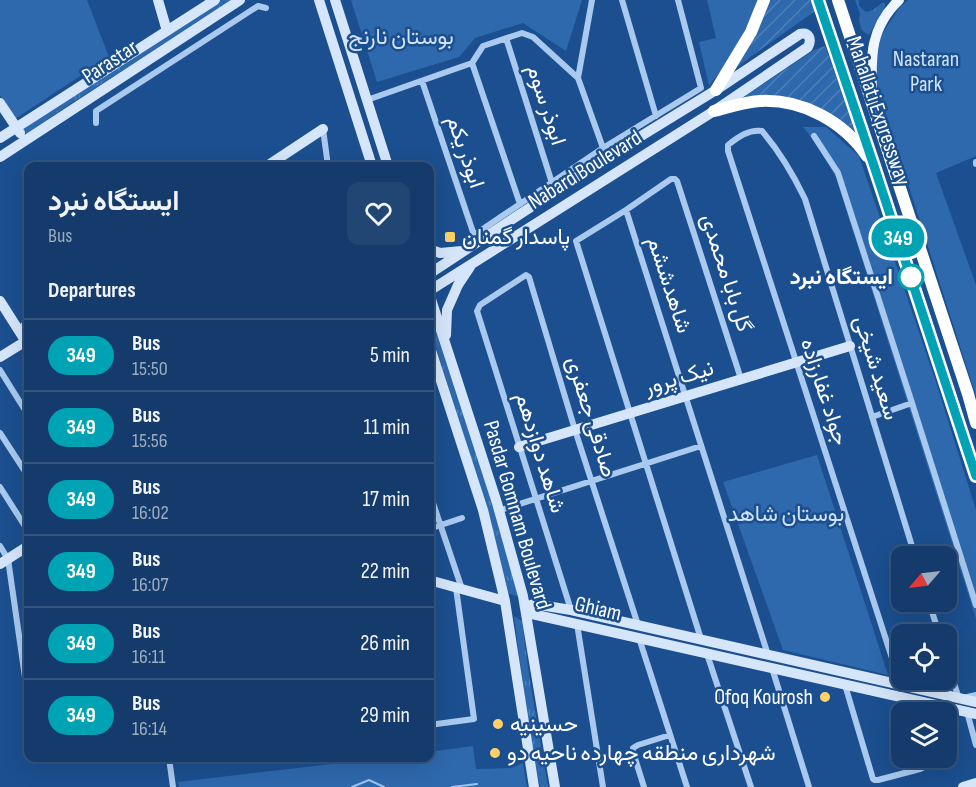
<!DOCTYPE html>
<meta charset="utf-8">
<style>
:root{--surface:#143b6b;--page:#214673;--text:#f1f3f6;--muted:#9dadc1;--line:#33557e}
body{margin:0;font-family:"Sofia Sans Condensed",Vazirmatn,sans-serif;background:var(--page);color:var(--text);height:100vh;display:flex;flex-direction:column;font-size:22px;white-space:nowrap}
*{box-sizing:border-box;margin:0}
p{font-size:20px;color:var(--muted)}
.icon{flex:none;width:33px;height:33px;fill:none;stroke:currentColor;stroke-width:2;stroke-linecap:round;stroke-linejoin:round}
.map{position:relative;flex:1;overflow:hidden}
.sheet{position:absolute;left:24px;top:162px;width:410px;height:600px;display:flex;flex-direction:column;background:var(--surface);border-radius:12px;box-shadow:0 6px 24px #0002,0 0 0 2px var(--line)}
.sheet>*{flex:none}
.badge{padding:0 12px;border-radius:20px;font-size:21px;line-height:39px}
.needle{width:39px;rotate:242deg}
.tools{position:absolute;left:891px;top:546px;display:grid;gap:12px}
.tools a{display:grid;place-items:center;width:66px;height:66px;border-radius:12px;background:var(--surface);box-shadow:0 6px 24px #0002,0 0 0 2px var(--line);font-size:30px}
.map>.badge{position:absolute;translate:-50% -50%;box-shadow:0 0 0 3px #fff}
h2{padding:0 24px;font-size:22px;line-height:54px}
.round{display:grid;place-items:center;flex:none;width:63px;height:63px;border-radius:12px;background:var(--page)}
.overview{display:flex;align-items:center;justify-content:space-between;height:102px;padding:0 24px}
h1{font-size:28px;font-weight:700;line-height:45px}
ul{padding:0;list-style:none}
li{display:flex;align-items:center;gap:18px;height:72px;padding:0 24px;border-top:2px solid var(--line)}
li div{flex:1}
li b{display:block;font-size:22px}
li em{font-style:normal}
li .badge{min-width:66px;font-weight:700;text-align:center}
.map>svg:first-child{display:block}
.grass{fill:url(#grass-tufts)}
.park{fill:#2e69ad}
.garden{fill:url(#garden-furrows)}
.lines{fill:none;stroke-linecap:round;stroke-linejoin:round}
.stream{stroke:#9cc4f0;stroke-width:2}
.street{stroke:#a9c9ee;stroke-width:6}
.secondary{stroke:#d6e6fa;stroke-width:10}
.primary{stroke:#f0f6ff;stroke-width:10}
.highway{stroke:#fff;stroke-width:12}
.line-casing{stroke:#fff;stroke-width:14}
.line{stroke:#00a3b4;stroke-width:9}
.poi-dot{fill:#ffd166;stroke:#1b4f8f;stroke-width:2}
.stop-dot{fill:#fff;stroke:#00a3b4;stroke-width:3}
.labels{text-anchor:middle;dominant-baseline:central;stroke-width:5;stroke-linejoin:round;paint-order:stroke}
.park-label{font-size:22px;fill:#cfe3fa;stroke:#1b4f8f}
.street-label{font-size:22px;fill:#fff;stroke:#1b4f8f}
.poi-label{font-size:22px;fill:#fff;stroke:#1b4f8f;text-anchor:start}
.stop-label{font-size:22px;font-weight:bold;fill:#fff;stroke:#1b4f8f;text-anchor:end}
</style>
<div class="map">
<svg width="976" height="787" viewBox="0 0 976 787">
<defs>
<pattern id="grass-tufts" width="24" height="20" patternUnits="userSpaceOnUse" patternTransform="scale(1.5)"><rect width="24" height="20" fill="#2e69ad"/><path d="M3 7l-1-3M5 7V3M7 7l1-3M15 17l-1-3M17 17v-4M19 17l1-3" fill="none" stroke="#4d80b9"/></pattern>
<pattern id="garden-furrows" width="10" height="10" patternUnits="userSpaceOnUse" patternTransform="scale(1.5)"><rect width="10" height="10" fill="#2e69ad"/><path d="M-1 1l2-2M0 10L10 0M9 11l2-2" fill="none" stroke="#4d80b9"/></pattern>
</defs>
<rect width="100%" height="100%" fill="#1b4f8f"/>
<!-- grass -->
<path class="grass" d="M 220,0 L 233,0 L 70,104 L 26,134 L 22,128 Z
M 855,0 L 859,0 L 859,6 L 866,12 L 873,10 L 882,3 L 885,3 L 885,7 L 869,35 L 863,31 L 861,28 L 859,20 L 860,14 Z
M 431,311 L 493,503 L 519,597 L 508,593 L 467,445 L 431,332 L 429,325 L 429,312 Z
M 514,616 L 522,621 L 529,675 L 548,787 L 540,787 L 528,723 Z"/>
<!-- park -->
<path class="park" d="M 0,0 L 87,0 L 109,57 L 15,119 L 0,95 Z
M 351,0 L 582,0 L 566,51 L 523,23 L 475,38 L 459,57 L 377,82 Z
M 707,0 L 760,0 L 730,59 L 709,86 L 699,42 L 716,38 Z
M 908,0 L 976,0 L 976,156 L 936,173 L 976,285 L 976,396 L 898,153 L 878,90 L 874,71 L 881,36 L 899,8 Z
M 803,127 L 826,127 L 859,156 L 935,379 L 976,510 L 976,619 L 831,162 Z
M 817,455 L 888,675 L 783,650 L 723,482 Z
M 473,746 L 476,769 L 511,768 L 523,763 L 527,787 L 179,787 L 178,782 L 383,758 L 429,758 L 429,752 Z"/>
<!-- garden -->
<path class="garden" d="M 770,0 L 811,0 L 815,11 L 749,58 L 728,75 L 762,20 Z
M 825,46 L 858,137 C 847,129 836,118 824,110 C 798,94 770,96 741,99 L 814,50 Z"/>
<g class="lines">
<!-- stream -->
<path class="stream" d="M 352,787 L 369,780 L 384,787
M 452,787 L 477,784"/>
<!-- street -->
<path class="street" d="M 622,0 L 656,116
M 506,38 L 552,183
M 472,63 L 520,204
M 578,78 L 592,0
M 422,81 L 474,235 L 603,148 L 701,88 L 678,0
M 367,100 L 472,63 L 483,46 L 522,33 L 533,37 L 578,78 L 603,148
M 96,123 L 96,111 L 258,6 L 266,8
M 323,129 L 328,166
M 814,136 L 838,173 L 912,403
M 976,162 L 976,164
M 626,210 L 768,655
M 18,329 L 28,322
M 0,370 L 28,415
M 872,417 L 912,403 L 976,605
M 0,433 L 28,476
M 0,487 L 28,531
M 429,491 L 462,589
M 504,509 L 701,446
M 429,529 L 462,518
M 0,546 L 8,559 L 28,698
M 929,602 L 939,634
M 571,610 L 477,311 L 480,305 L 526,275 L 529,277 L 575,430 L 638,625
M 577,624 L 603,787
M 639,638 L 687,787
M 701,639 L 576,241 L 626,210 L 671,179 L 675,179 L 677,181 L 741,379
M 707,654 L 751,787
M 946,658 L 959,699 L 976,695
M 772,668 L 809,787
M 845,685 L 873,779 L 875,780 L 878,780 L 920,769 L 924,767 L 925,763 L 924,758
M 901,686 L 728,151 L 728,145 C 738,137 749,129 762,131 C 780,152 793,174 805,199 L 915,556
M 909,700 L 912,712
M 967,712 L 976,745
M 429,725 L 474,719 L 456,588
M 169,758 L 173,787
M 644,787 L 633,752 L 633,748 L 638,745 L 670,735"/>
<!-- secondary -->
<path class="secondary" d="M 158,0 L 167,31
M 319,0 L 372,166
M 335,0 L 388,166
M 0,103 L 20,133
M 0,138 L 215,0
M 0,157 L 240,0
M 267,166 L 323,129
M 429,249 L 440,253 L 462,251
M 429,274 L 607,157 L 716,90 L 800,34 C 809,32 812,39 808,47 L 714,111 L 429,291
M 429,293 L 497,503 L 523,596 L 555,787
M 0,301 L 28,345
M 446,335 L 447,310 L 458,285 L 470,267
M 429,344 L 483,510 L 505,601 L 534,787
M 0,357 L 26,341
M 519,447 L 850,346
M 0,564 L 28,546
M 429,580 L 505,601
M 976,702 L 571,610 L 534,604 L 525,607 L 532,614 L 976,714
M 963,787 L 976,783"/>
<!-- primary -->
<path class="primary" d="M 872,96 C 871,58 869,29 899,0"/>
<!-- highway -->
<path class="highway" d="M 818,0 L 874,166 L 976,476
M 838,0 L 968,394 L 976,423
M 716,90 L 751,32 L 764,0
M 714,111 C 729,107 744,102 760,101 C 802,99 843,121 867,156"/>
</g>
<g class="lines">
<defs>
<path id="line" d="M 818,0 L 874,166 L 976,476"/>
</defs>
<!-- line casing -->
<use href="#line" class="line-casing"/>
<!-- line -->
<use href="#line" class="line"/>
</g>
<!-- markers -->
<g class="poi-dot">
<rect x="444" y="231" width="12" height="12" rx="3"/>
<circle cx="825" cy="697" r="6"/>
<circle cx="498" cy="724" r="6"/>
<circle cx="495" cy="753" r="6"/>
</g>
<circle class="stop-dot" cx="911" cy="277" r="12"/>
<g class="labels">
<!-- park labels -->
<g class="park-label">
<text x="401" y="37">بوستان نارنج</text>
<text x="926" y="59">Nastaran<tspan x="926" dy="25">Park</tspan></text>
<text x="786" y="514">بوستان شاهد</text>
</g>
<!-- street labels -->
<g class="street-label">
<text transform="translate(110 62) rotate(-33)">Parastar</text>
<text transform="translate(546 105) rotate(72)">ابوذر سوم</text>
<text transform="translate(878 111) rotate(71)">Mahallati Expressway</text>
<text transform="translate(465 152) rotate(71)">ابوذر یکم</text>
<text transform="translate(585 170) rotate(-32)">Nabard Boulevard</text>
<text transform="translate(726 273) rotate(72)">گل بابا محمدی</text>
<text transform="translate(669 285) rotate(72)">شاهدششم</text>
<text transform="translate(876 368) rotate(73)">سعید شیخی</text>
<text transform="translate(679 378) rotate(-17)">نیک پرور</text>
<text transform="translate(824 392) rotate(72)">جواد غفارزاده</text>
<text transform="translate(591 417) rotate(73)">صادقی جعفری</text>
<text transform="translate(540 453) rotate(73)">شاهد دوازدهم</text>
<text transform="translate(517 515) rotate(74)">Pasdar Gomnam Boulevard</text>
<text transform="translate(598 609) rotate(13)">Ghiam</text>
</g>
<!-- poi labels -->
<g class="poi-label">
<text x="462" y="237">پاسدار گمنان</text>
<text x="813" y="697" text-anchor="end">Ofoq Kourosh</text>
<text x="510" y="724">حسینیه</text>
<text x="507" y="753">شهرداری منطقه چهارده ناحیه دو</text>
</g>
<!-- stop labels -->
<g class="stop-label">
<text x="893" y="277">ایستگاه نبرد</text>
</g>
</g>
</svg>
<div class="tools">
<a><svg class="needle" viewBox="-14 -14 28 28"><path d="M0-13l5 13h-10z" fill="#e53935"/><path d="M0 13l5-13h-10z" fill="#9dadc1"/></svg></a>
<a><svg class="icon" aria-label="locate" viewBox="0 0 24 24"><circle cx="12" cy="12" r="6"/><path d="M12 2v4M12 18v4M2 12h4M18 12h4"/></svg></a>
<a><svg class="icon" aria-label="layers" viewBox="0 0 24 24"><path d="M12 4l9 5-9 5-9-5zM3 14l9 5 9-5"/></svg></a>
</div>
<b class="badge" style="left:898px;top:238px;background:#00a3b4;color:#fff">349</b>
<section class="sheet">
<div class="overview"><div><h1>ایستگاه نبرد</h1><p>Bus</p></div><a class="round"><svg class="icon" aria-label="heart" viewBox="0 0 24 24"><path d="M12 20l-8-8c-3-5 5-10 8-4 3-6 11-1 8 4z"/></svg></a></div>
<h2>Departures</h2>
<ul>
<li><span class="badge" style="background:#00a3b4;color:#fff">349</span><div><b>Bus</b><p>15:50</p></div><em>5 min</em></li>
<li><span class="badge" style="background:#00a3b4;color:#fff">349</span><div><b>Bus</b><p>15:56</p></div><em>11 min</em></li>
<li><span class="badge" style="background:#00a3b4;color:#fff">349</span><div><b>Bus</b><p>16:02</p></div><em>17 min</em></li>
<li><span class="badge" style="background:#00a3b4;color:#fff">349</span><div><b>Bus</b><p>16:07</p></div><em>22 min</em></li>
<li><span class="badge" style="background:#00a3b4;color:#fff">349</span><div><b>Bus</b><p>16:11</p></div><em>26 min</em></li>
<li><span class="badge" style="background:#00a3b4;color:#fff">349</span><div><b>Bus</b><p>16:14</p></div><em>29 min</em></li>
</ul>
</section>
</div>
